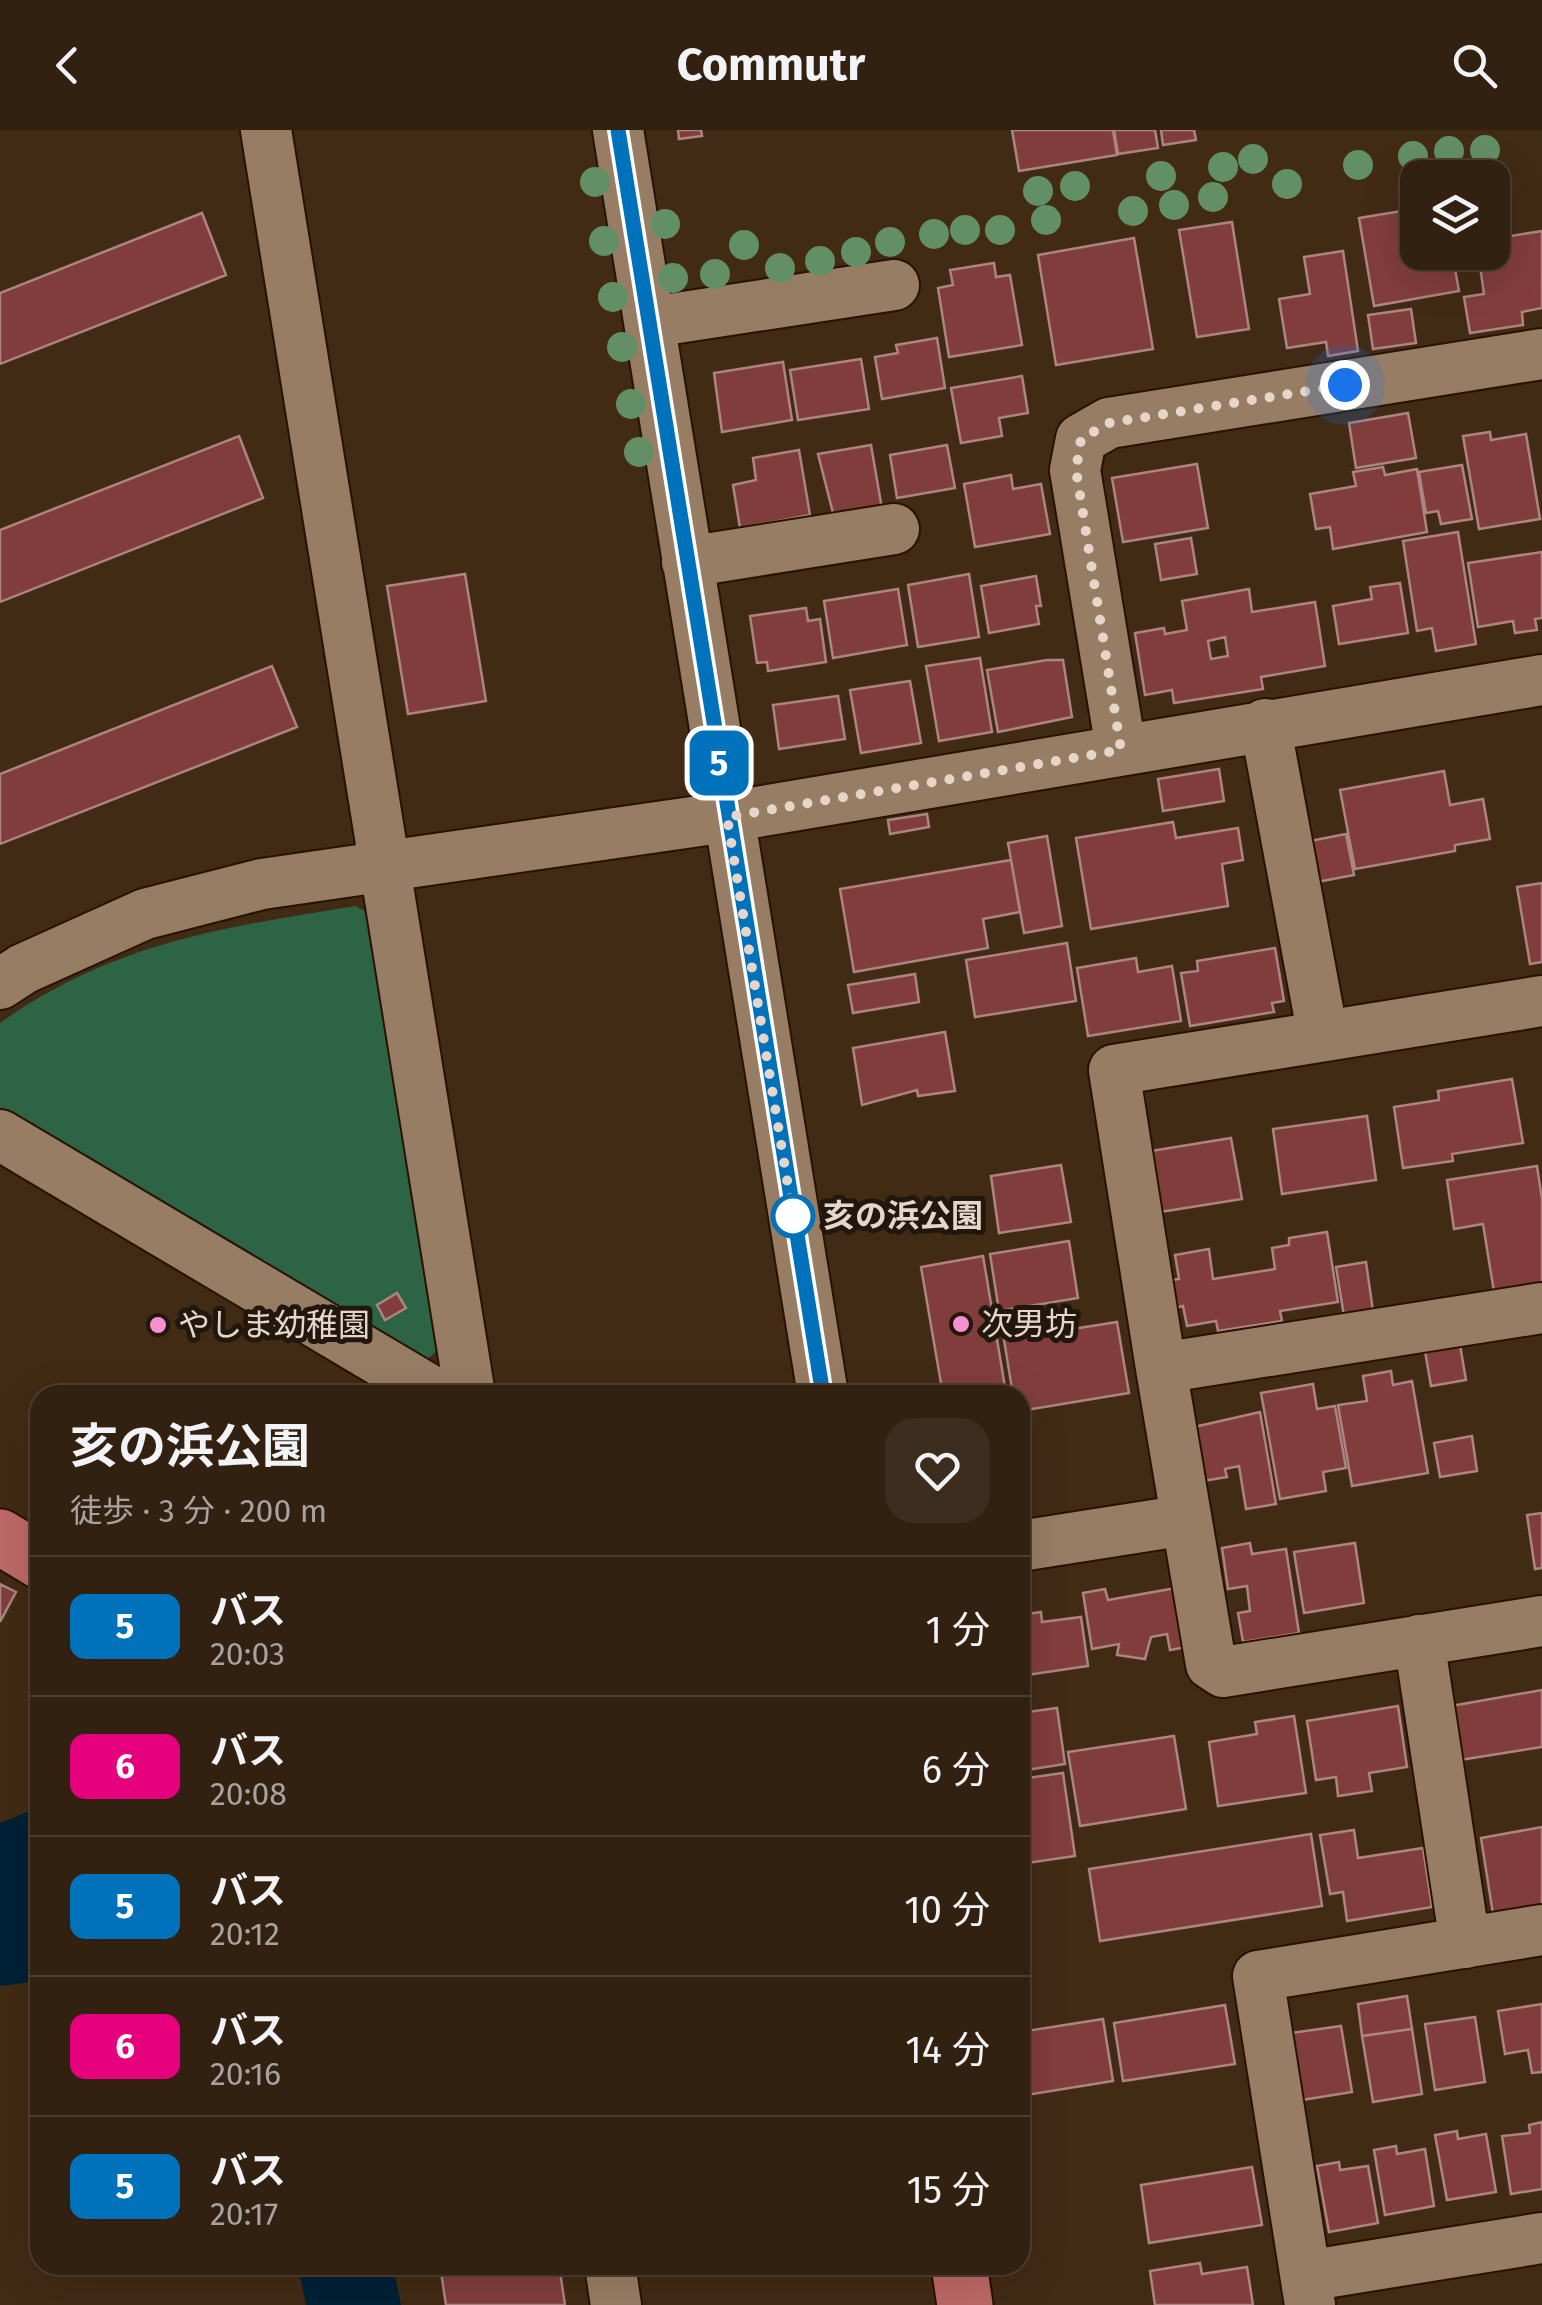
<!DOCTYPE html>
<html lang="ja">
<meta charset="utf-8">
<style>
:root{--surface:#322010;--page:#3d2d1e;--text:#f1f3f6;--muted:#a8a39f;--line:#4d3e30}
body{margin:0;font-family:"Fira Sans","Noto Sans JP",sans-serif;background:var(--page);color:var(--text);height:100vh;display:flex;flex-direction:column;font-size:38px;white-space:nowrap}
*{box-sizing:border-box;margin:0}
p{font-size:32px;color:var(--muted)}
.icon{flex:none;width:55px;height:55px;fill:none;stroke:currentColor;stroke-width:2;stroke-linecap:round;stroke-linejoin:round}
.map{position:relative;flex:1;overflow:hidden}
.side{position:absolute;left:30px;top:1255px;width:1000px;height:890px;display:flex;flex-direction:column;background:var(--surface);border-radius:30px;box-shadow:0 10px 40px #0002,0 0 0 2px var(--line)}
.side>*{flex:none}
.badge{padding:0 20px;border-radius:15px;font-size:35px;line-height:65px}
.buttons{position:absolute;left:1400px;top:30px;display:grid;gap:20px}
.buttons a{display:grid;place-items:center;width:110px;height:110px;border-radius:20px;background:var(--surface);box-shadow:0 10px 40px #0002,0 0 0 2px var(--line);font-size:50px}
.you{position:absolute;width:50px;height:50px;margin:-25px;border:8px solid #fff;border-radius:50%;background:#1a73e8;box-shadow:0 0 0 15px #1a73e833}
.map>.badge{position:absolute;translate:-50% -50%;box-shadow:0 0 0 5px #fff}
.round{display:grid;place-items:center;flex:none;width:105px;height:105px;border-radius:30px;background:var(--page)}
.head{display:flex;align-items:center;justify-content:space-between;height:170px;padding:0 40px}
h1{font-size:48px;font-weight:700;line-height:75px}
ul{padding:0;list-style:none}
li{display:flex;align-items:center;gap:30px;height:140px;padding:0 40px;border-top:2px solid var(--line)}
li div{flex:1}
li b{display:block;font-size:38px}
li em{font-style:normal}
li .badge{min-width:110px;font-weight:700;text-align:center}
header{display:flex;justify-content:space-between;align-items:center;height:130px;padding:0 40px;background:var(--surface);font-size:45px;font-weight:700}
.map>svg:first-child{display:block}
.green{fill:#2c6445}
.water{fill:#002136}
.building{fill:#803d3c;stroke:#ac8482;stroke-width:2.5;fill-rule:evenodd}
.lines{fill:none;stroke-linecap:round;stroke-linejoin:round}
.minor-casing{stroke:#281300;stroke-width:54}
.major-casing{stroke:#281300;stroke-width:59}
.minor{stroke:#987d65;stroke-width:50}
.major{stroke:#bd6967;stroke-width:55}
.tree{fill:#638f66}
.line-casing{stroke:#fff;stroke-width:22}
.line{stroke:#0072bc;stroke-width:15}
.walk{stroke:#e5d6c9;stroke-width:10;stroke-dasharray:0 18}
.stop-dot{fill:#fff;stroke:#0072bc;stroke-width:5}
.poi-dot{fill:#f790ce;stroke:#21170d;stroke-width:4}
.labels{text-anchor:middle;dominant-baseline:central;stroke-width:10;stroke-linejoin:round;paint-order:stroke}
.stop-label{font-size:32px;font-weight:bold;fill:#e5d6c9;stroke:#21170d;text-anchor:start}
.poi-label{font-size:32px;fill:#e5d6c9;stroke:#21170d;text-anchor:start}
</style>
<header><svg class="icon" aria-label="back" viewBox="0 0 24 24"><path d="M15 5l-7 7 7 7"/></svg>Commutr<svg class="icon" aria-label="search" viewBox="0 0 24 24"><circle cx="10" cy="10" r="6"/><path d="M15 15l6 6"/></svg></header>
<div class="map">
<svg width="1542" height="2175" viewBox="0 0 1542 2175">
<rect width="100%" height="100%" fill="#422b15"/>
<!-- green -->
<path class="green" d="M 356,776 L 370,784 L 436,1221 L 421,1236 L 0,992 L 0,893 C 115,812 221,798 356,776 Z"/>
<!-- water -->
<path class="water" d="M 40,1677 L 40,1851 L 0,1856 L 0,1693 Z
M 298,2135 L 393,2135 L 401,2175 L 306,2175 Z"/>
<!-- building -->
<path class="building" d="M 678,0 L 701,0 L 702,6 L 679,9 Z
M 1012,0 L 1113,0 L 1117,25 L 1019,41 Z
M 1114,0 L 1155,0 L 1158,18 L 1118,24 Z
M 1161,0 L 1194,0 L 1196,10 L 1163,15 Z
M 1414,79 L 1418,122 L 1452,122 L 1459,161 L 1374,176 L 1359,88 Z
M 202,83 L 226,145 L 0,234 L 0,163 Z
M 1232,92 L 1249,199 L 1197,207 L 1179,100 Z
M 1542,101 L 1542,178 L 1522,182 L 1523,195 L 1470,203 L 1464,167 L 1484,164 L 1478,122 L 1492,122 L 1492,109 Z
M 1134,108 L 1153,219 L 1056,235 L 1038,125 Z
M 1343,121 L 1358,221 L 1328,226 L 1326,212 L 1287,218 L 1279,169 L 1310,164 L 1304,127 Z
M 994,133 L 996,147 L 1010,145 L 1022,215 L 949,227 L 938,158 L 953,155 L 950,140 Z
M 1411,179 L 1416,213 L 1373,219 L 1368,185 Z
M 937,208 L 945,258 L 882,269 L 875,227 L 898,223 L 896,215 Z
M 861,229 L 869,279 L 798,290 L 790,240 Z
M 783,232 L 792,290 L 722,302 L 714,243 Z
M 1022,246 L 1028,283 L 999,288 L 1002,306 L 961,313 L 951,258 Z
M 1408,283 L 1416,328 L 1356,338 L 1349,293 Z
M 1490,302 L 1491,310 L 1526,304 L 1540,389 L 1479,399 L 1463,306 Z
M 239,306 L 263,368 L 0,472 L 0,400 Z
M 871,315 L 882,379 L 834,387 L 818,324 Z
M 947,315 L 955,358 L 897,368 L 890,325 Z
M 799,320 L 810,385 L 740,398 L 733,355 L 756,350 L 753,328 Z
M 1197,334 L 1208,398 L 1123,412 L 1112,348 Z
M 1462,335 L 1472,389 L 1441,394 L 1438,381 L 1426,383 L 1419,342 Z
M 1383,337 L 1385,345 L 1417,339 L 1427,402 L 1333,419 L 1330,397 L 1316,399 L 1310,364 L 1356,356 L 1353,342 Z
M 1011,345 L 1013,359 L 1041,354 L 1050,404 L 975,417 L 964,354 Z
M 1458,402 L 1476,514 L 1436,521 L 1432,498 L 1417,501 L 1403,411 Z
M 1191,408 L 1197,444 L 1161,450 L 1155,414 Z
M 1542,422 L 1542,488 L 1535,489 L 1537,500 L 1515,503 L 1513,491 L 1478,497 L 1468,433 Z
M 465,444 L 486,571 L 408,584 L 387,456 Z
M 969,444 L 979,507 L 918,517 L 908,455 Z
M 1036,446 L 1041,476 L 1036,476 L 1039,494 L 989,503 L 981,456 Z
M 1400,453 L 1408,503 L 1339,514 L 1333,476 L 1372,469 L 1370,457 Z
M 898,459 L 907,515 L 833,528 L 824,471 Z
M 1249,459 L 1252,482 L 1315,472 L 1325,536 L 1261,547 L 1263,559 L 1174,573 L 1172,560 L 1145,565 L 1135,503 L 1164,498 L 1165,504 L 1187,500 L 1182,471 ZM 1225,507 L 1228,526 L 1211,529 L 1208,511 Z
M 806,478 L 808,491 L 820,489 L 826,532 L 768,541 L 767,532 L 757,533 L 750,486 Z
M 980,528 L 992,602 L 939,611 L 926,536 Z
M 1047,530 L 1063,530 L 1072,587 L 998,602 L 987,540 Z
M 272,536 L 297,597 L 0,714 L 0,644 Z
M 910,551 L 921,613 L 861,623 L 850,560 Z
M 838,566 L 845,609 L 779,619 L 773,575 Z
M 1219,639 L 1224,671 L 1163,681 L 1158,649 Z
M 1444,641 L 1450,675 L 1483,669 L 1490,709 L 1455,715 L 1455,721 L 1355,739 L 1340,660 Z
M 927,684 L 929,697 L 890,704 L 888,690 Z
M 1173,692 L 1176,708 L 1238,698 L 1243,730 L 1222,734 L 1228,776 L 1091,799 L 1076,708 Z
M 1346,704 L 1354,745 L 1317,752 L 1310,711 Z
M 1047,706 L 1062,796 L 1024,803 L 1008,713 Z
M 1011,730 L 1020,782 L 983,789 L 988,818 L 854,842 L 840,759 Z
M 1542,753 L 1542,832 L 1530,834 L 1517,757 Z
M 1067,813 L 1076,871 L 975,887 L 966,830 Z
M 1275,818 L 1284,871 L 1272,873 L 1274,882 L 1190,896 L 1181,843 L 1198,841 L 1197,831 Z
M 1136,828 L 1138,842 L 1172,836 L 1181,891 L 1088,906 L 1077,838 Z
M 915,844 L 919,872 L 853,883 L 848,855 Z
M 945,902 L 955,961 L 918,966 L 917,960 L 862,975 L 853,918 Z
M 1512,949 L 1523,1013 L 1452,1024 L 1453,1031 L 1403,1038 L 1394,977 L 1439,970 L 1438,961 Z
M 1367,986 L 1376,1050 L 1282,1064 L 1273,999 Z
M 1231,1008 L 1242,1069 L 1160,1082 L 1151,1021 Z
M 1061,1035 L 1071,1092 L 999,1103 L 991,1046 Z
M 1537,1036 L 1542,1069 L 1542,1154 L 1494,1162 L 1483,1094 L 1454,1099 L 1447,1050 Z
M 1327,1102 L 1338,1172 L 1280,1181 L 1282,1191 L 1218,1201 L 1216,1191 L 1187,1196 L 1183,1176 L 1175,1178 L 1171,1150 L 1179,1149 L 1175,1125 L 1209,1119 L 1213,1149 L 1275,1139 L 1272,1118 L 1289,1115 L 1289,1108 Z
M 1069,1111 L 1078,1168 L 999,1181 L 990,1124 Z
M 983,1126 L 1005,1257 L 943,1265 L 921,1137 Z
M 1366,1132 L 1373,1181 L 1344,1186 L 1336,1137 Z
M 397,1163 L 406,1178 L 385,1190 L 377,1175 Z
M 1117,1192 L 1129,1263 L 1020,1281 L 1020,1265 L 1013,1265 L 1004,1210 Z
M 1460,1215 L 1466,1250 L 1431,1256 L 1425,1221 Z
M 1391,1241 L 1393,1255 L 1412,1251 L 1428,1343 L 1352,1356 L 1338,1275 L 1367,1271 L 1363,1246 Z
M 1313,1254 L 1317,1279 L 1335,1276 L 1346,1338 L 1323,1342 L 1326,1361 L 1280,1369 L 1261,1263 Z
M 1260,1282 L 1276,1374 L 1246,1379 L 1239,1336 L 1225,1339 L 1227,1347 L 1203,1351 L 1194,1297 Z
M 1472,1306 L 1477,1341 L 1440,1347 L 1434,1313 Z
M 1542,1383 L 1542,1438 L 1535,1439 L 1527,1385 Z
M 1250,1413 L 1252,1424 L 1286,1419 L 1299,1503 L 1243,1512 L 1238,1483 L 1250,1481 L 1247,1456 L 1228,1459 L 1222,1418 Z
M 1355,1413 L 1364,1473 L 1304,1483 L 1294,1422 Z
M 0,1454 L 16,1462 L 0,1492 Z
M 1176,1458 L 1187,1517 L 1170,1520 L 1167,1504 L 1151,1507 L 1145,1529 L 1117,1525 L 1119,1514 L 1092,1519 L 1083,1463 L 1105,1459 L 1108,1470 Z
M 1041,1482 L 1042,1492 L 1081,1487 L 1088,1536 L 1020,1546 L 1020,1485 Z
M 1542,1560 L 1542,1617 L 1460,1630 L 1451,1576 Z
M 1398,1576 L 1407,1637 L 1369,1643 L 1372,1661 L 1338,1666 L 1336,1647 L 1316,1650 L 1307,1591 Z
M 1057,1578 L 1065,1634 L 1020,1641 L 1020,1583 Z
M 1294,1586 L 1306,1663 L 1218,1676 L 1209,1612 L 1257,1604 L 1255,1592 Z
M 1174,1606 L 1186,1679 L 1080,1696 L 1068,1622 Z
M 1063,1643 L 1075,1726 L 1020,1734 L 1020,1649 Z
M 1542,1697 L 1542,1776 L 1493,1784 L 1481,1708 Z
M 1354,1700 L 1358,1728 L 1423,1718 L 1432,1777 L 1347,1791 L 1343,1762 L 1330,1764 L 1320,1705 Z
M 1311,1704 L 1322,1776 L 1100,1811 L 1089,1739 Z
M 1407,1866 L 1412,1899 L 1362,1906 L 1358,1874 Z
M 1542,1874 L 1542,1942 L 1532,1943 L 1528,1920 L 1505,1924 L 1498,1881 Z
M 1225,1875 L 1235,1934 L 1123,1951 L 1114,1893 Z
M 1475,1887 L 1485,1952 L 1435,1960 L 1425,1894 Z
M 1103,1889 L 1113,1951 L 1020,1966 L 1020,1902 Z
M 1341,1896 L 1352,1962 L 1302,1970 L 1291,1903 Z
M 1412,1899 L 1422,1964 L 1373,1972 L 1362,1906 Z
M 1542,1992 L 1542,2059 L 1511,2064 L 1502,2006 L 1530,2003 L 1529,1995 Z
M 1457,2001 L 1458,2009 L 1486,2004 L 1496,2062 L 1447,2070 L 1435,2005 Z
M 1396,2016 L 1397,2024 L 1425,2019 L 1434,2076 L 1385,2085 L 1374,2020 Z
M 1339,2032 L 1340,2040 L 1368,2036 L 1378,2093 L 1329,2102 L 1317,2036 Z
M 1252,2037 L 1262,2095 L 1149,2113 L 1141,2055 Z
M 1200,2133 L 1202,2144 L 1247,2137 L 1253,2175 L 1155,2175 L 1150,2141 Z
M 440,2135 L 559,2135 L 565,2175 L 446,2175 Z"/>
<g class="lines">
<defs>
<path id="minor" d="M 266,0 L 470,1265
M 618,0 L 823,1265
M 651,192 L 894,155
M 687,432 L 894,399
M 1265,594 L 1323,906
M 1121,619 L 1075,340 L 1081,309 L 1109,293 L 1542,224
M 0,854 L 23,839 L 145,784 L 262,754 L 727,687 L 1542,550
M 1542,871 L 1114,940 L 1161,1238 L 1542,1178
M 0,1005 L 438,1265
M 1161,1238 L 1211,1534 L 1223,1542 L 1542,1491
M 1020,1416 L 1186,1390
M 1419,1510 L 1465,1813
M 610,2135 L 616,2175
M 1306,2146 L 1542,2108
M 1310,2175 L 1258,1846 L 1542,1800"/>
<path id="major" d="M 0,1407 L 40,1431
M 959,2135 L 965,2175"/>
</defs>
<!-- minor casing -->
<use href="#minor" class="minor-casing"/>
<!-- major casing -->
<use href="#major" class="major-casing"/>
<!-- minor -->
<use href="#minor" class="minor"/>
<!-- major -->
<use href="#major" class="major"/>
</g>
<!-- trees -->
<g class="tree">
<circle cx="1485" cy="20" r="15"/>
<circle cx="1449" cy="21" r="15"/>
<circle cx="1413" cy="26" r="15"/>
<circle cx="1253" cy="29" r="15"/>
<circle cx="1358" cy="35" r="15"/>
<circle cx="1223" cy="37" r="15"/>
<circle cx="1161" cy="46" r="15"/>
<circle cx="595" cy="52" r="15"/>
<circle cx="1287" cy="54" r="15"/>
<circle cx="1075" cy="56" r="15"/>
<circle cx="1038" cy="61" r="15"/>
<circle cx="1213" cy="67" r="15"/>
<circle cx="1174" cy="75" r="15"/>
<circle cx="1133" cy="81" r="15"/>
<circle cx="1046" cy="90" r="15"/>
<circle cx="665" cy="94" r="15"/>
<circle cx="965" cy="100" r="15"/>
<circle cx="1000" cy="100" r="15"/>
<circle cx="934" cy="104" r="15"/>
<circle cx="604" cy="111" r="15"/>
<circle cx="890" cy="112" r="15"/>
<circle cx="744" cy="115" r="15"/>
<circle cx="856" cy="122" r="15"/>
<circle cx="820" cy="131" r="15"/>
<circle cx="780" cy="138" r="15"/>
<circle cx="715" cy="144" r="15"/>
<circle cx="673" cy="148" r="15"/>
<circle cx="613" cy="167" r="15"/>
<circle cx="622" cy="217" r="15"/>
<circle cx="631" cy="274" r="15"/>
<circle cx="639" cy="322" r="15"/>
</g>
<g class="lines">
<defs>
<path id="line" d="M 618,0 L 823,1265"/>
</defs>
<!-- line casing -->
<use href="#line" class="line-casing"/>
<!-- line -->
<use href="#line" class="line"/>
<!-- walk -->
<path class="walk" d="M 793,1086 L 727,687 L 1121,620 L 1076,340 L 1081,309 L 1109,293 L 1345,255"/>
</g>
<!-- markers -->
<circle class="stop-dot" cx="793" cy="1086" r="20"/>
<g class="poi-dot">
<circle cx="961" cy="1194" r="10"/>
<circle cx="158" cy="1195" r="10"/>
</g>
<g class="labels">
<!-- stop labels -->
<g class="stop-label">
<text x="823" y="1086">亥の浜公園</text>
</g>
<!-- poi labels -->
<g class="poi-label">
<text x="981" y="1194">次男坊</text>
<text x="178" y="1195">やしま幼稚園</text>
</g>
</g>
</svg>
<div class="buttons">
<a><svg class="icon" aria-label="layers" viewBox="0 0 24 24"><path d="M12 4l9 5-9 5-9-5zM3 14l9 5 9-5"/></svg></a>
</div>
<div class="you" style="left:1345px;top:255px"></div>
<b class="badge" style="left:719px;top:633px;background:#0072bc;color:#fff">5</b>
<section class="side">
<div class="head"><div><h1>亥の浜公園</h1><p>徒歩 · 3 分 · 200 m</p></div><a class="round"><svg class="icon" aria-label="heart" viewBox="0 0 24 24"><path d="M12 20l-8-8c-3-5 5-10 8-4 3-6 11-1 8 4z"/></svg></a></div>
<ul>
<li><span class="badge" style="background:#0072bc;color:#fff">5</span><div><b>バス</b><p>20:03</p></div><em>1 分</em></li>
<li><span class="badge" style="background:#e6007e;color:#fff">6</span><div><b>バス</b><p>20:08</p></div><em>6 分</em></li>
<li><span class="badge" style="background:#0072bc;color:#fff">5</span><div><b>バス</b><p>20:12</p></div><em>10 分</em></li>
<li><span class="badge" style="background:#e6007e;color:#fff">6</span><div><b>バス</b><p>20:16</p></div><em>14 分</em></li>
<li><span class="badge" style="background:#0072bc;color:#fff">5</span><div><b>バス</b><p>20:17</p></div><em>15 分</em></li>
</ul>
</section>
</div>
